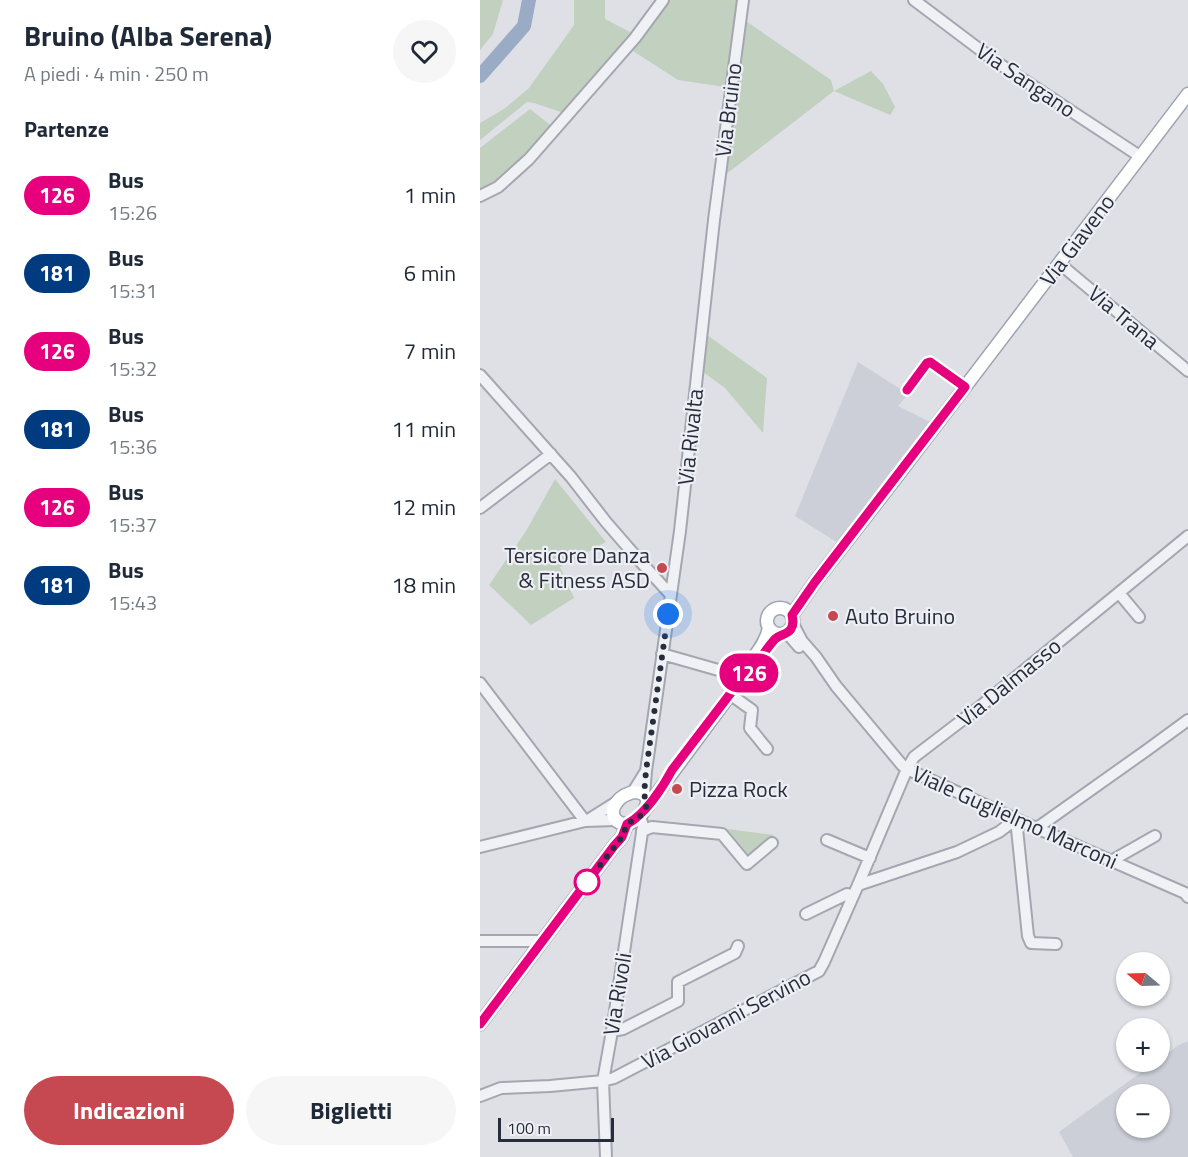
<!DOCTYPE html>
<html lang="it">
<meta charset="utf-8">
<style>
:root{--surface:#fff;--page:#f6f6f7;--text:#1f2937;--muted:#747a83;--accent:#c64850}
body{margin:0;font-family:"Titillium Web",sans-serif;background:var(--page);color:var(--text);height:100vh;display:flex;flex-direction:column;font-size:22px;white-space:nowrap}
*{box-sizing:border-box;margin:0}
p{font-size:20px;color:var(--muted)}
.icon{flex:none;width:33px;height:33px;fill:none;stroke:currentColor;stroke-width:2;stroke-linecap:round;stroke-linejoin:round}
.map{position:relative;flex:1;overflow:hidden}
.drawer{display:flex;flex-direction:column;background:var(--surface);width:480px}
.drawer>*{flex:none}
.badge{padding:0 12px;border-radius:20px;font-size:21px;line-height:39px}
.needle{width:39px;rotate:289deg}
.controls{position:absolute;left:636px;top:952px;display:grid;gap:12px}
.controls a{display:grid;place-items:center;width:54px;height:54px;border-radius:50%;background:var(--surface);box-shadow:0 2px 4px #0004;font-size:30px}
.scale{position:absolute;left:18px;bottom:15px;width:116px;box-sizing:border-box;padding-left:6px;border:3px solid #282d3c;border-top:0;font-size:16px;line-height:21px;white-space:nowrap;color:#282d3c;-webkit-text-stroke:4px #edeff4;paint-order:stroke}
.you{position:absolute;width:30px;height:30px;margin:-15px;border:4px solid #fff;border-radius:50%;background:#1a73e8;box-shadow:0 0 0 9px #1a73e833}
.map>.badge{position:absolute;translate:-50% -50%;box-shadow:0 0 0 3px #fff}
h2{padding:0 24px;font-size:22px;line-height:54px}
.round{display:grid;place-items:center;flex:none;width:63px;height:63px;border-radius:32px;background:var(--page)}
.summary{display:flex;align-items:center;justify-content:space-between;height:102px;padding:0 24px}
h1{font-size:28px;font-weight:700;line-height:45px}
.cta{display:flex;gap:12px;margin-top:auto;padding:12px 24px}
.cta a{flex:1;height:69px;border-radius:36px;background:var(--accent);color:#fff;font-size:24px;font-weight:700;line-height:69px;text-align:center}
.cta a+a{background:var(--page);color:var(--text)}
ul{padding:0;list-style:none}
li{display:flex;align-items:center;gap:18px;height:78px;padding:0 24px}
li div{flex:1}
li b{display:block;font-size:22px}
li em{font-style:normal}
li .badge{min-width:66px;font-weight:700;text-align:center}
main{display:flex;flex:1;min-height:0}
.map>svg:first-child{display:block}
.built{fill:#cccfd8;fill-rule:evenodd}
.green{fill:#c2d0bf}
.lines{fill:none;stroke-linecap:round;stroke-linejoin:round}
.river{stroke:#9aabc5;stroke-width:14}
.minor-casing{stroke:#a4a7b0;stroke-width:14}
.major-casing{stroke:#9ea4b1;stroke-width:15}
.minor{stroke:#f0f1f5;stroke-width:10}
.major{stroke:#fff;stroke-width:12}
.line-casing{stroke:#fff;stroke-width:14}
.line{stroke:#e6007e;stroke-width:9}
.walk{stroke:#282d3c;stroke-width:6;stroke-dasharray:0 10.8}
.poi-dot{fill:#c64850;stroke:#edeff4;stroke-width:2}
.stop-dot{fill:#fff;stroke:#e6007e;stroke-width:3}
.labels{text-anchor:middle;dominant-baseline:central;stroke-width:4.5;stroke-linejoin:round;paint-order:stroke}
.street-label{font-size:22px;fill:#282d3c;stroke:#edeff4}
.poi-label{font-size:22px;fill:#282d3c;stroke:#edeff4;text-anchor:start}
</style>
<main>
<section class="drawer">
<div class="summary"><div><h1>Bruino (Alba Serena)</h1><p>A piedi · 4 min · 250 m</p></div><a class="round"><svg class="icon" aria-label="heart" viewBox="0 0 24 24"><path d="M12 20l-8-8c-3-5 5-10 8-4 3-6 11-1 8 4z"/></svg></a></div>
<h2>Partenze</h2>
<ul>
<li><span class="badge" style="background:#e6007e;color:#fff">126</span><div><b>Bus</b><p>15:26</p></div><em>1 min</em></li>
<li><span class="badge" style="background:#003b80;color:#fff">181</span><div><b>Bus</b><p>15:31</p></div><em>6 min</em></li>
<li><span class="badge" style="background:#e6007e;color:#fff">126</span><div><b>Bus</b><p>15:32</p></div><em>7 min</em></li>
<li><span class="badge" style="background:#003b80;color:#fff">181</span><div><b>Bus</b><p>15:36</p></div><em>11 min</em></li>
<li><span class="badge" style="background:#e6007e;color:#fff">126</span><div><b>Bus</b><p>15:37</p></div><em>12 min</em></li>
<li><span class="badge" style="background:#003b80;color:#fff">181</span><div><b>Bus</b><p>15:43</p></div><em>18 min</em></li>
</ul>
<div class="cta"><a>Indicazioni</a><a>Biglietti</a></div>
</section>
<div class="map">
<svg width="708" height="1157" viewBox="0 0 708 1157">
<rect width="100%" height="100%" fill="#dee0e6"/>
<!-- built -->
<path class="built" d="M 378,362 L 428,394 L 418,406 L 450,422 L 358,543 L 315,516 Z
M 708,1041 L 708,1157 L 593,1157 L 579,1132 L 675,1062 L 680,1062 L 680,1059 L 697,1046 ZM 646,1095 L 680,1095 L 680,1128 L 646,1128 Z"/>
<!-- green -->
<path class="green" d="M 0,0 L 23,0 L 13,34 L 0,50 Z
M 94,0 L 125,0 L 125,19 L 152,33 L 84,113 L 54,103 L 47,102 L 0,140 L 0,123 L 24,109 L 49,88 L 94,25 Z
M 188,0 L 257,0 L 245,87 L 198,80 L 153,51 Z
M 263,19 L 351,80 L 354,91 L 391,71 L 403,84 L 415,107 L 410,115 L 354,91 L 245,175 Z
M 50,109 L 73,127 L 41,161 L 16,183 L 0,190 L 0,148 Z
M 227,335 L 287,378 L 283,433 L 245,388 L 223,372 Z
M 75,479 L 126,542 L 80,567 L 94,598 L 51,625 L 9,585 L 46,531 Z
M 247,829 L 294,835 L 269,855 Z"/>
<g class="lines">
<!-- river -->
<path class="river" d="M 0,76 L 44,26 L 49,0"/>
<defs>
<path id="minor" d="M 434,0 L 515,61 L 661,157
M 0,196 L 18,187 L 49,159 L 155,38 L 183,0
M 580,264 L 708,371
M 0,375 L 91,477 L 126,522 L 159,560 L 190,594
M 427,390 L 447,363 L 450,362 L 485,387
M 0,508 L 71,454
M 639,593 L 659,617
M 313,624 L 322,641 L 336,657 L 356,686 L 422,765 L 427,769 L 536,819 L 705,893 L 708,897
M 307,633 L 319,647
M 182,654 L 263,677
M 0,683 L 105,821
M 251,695 L 272,710 L 270,728 L 287,749
M 166,771 L 200,531 L 234,220 L 263,0
M 153,792 L 166,771 L 164,795
M 536,819 L 548,936 L 551,943 L 576,944
M 108,820 L 135,803
M 557,828 L 667,750 L 708,720
M 162,831 L 172,827 L 242,834 L 267,864 L 292,843
M 347,840 L 390,858
M 0,847 L 105,821 L 135,820
M 631,861 L 675,836
M 378,885 L 427,769 L 434,757 L 502,705 L 708,536
M 326,914 L 367,894 L 373,896
M 0,941 L 63,941
M 132,1031 L 143,1029 L 198,1001 L 198,982 L 255,953 L 258,946
M 0,1096 L 21,1088 L 70,1086 L 123,1081 L 134,1078 L 339,971 L 344,962 L 378,885 L 477,852 L 519,832 L 536,819
M 126,1157 L 123,1081 L 132,1031 L 163,826 L 160,816"/>
<path id="major" d="M287 621a13 13 0 1 1 26 0a13 13 0 1 1-26 0Z
M 312,615 L 335,582 L 415,479 L 708,94
M 153,792 C 182,792 159,826 144,824 C 132,822 130,810 137,802 C 141,796 147,794 153,792 Z
M 167,807 L 263,677 C 269,659 285,648 289,628
M 0,1024 L 134,846 L 142,837 L 147,824"/>
</defs>
<!-- minor casing -->
<use href="#minor" class="minor-casing"/>
<!-- major casing -->
<use href="#major" class="major-casing"/>
<!-- minor -->
<use href="#minor" class="minor"/>
<!-- major -->
<use href="#major" class="major"/>
</g>
<g class="lines">
<defs>
<path id="line" d="M 0,1024 L 134,846 L 142,837 L 147,824 C 165,815 183,787 192,770 L 263,677 L 269,673 C 278,662 286,649 295,639 C 300,634 307,635 311,629 C 314,624 313,620 312,615 L 335,582 L 485,387 L 450,362 L 447,363 L 427,390"/>
</defs>
<!-- line casing -->
<use href="#line" class="line-casing"/>
<!-- line -->
<use href="#line" class="line"/>
<!-- walk -->
<path class="walk" d="M 107,882 L 142,837 L 147,824 L 160,816 L 166,807 L 167,802 L 164,795 L 166,771 L 188,614"/>
</g>
<!-- markers -->
<g class="poi-dot">
<circle cx="182" cy="568" r="6"/>
<circle cx="353" cy="616" r="6"/>
<circle cx="197" cy="789" r="6"/>
</g>
<circle class="stop-dot" cx="107" cy="882" r="12"/>
<g class="labels">
<!-- street labels -->
<g class="street-label">
<text transform="translate(546 80) rotate(34)">Via Sangano</text>
<text transform="translate(248 110) rotate(-83)">Via Bruino</text>
<text transform="translate(597 240) rotate(-53)">Via Giaveno</text>
<text transform="translate(644 317) rotate(40)">Via Trana</text>
<text transform="translate(210 437) rotate(-84)">Via Rivalta</text>
<text transform="translate(529 682) rotate(-39)">Via Dalmasso</text>
<text transform="translate(535 817) rotate(24)">Viale Guglielmo Marconi</text>
<text transform="translate(137 994) rotate(-81)">Via Rivoli</text>
<text transform="translate(246 1019) rotate(-28)">Via Giovanni Servino</text>
</g>
<!-- poi labels -->
<g class="poi-label">
<text x="170" y="555" text-anchor="end">Tersicore Danza<tspan x="170" dy="25">&amp; Fitness ASD</tspan></text>
<text x="365" y="616">Auto Bruino</text>
<text x="209" y="789">Pizza Rock</text>
</g>
</g>
</svg>
<div class="controls">
<a><svg class="needle" viewBox="-14 -14 28 28"><path d="M0-13l5 13h-10z" fill="#e53935"/><path d="M0 13l5-13h-10z" fill="#747a83"/></svg></a>
<a>+</a>
<a>−</a>
</div>
<div class="scale">100 m</div>
<div class="you" style="left:188px;top:614px"></div>
<b class="badge" style="left:269px;top:673px;background:#e6007e;color:#fff">126</b>
</div>
</main>
